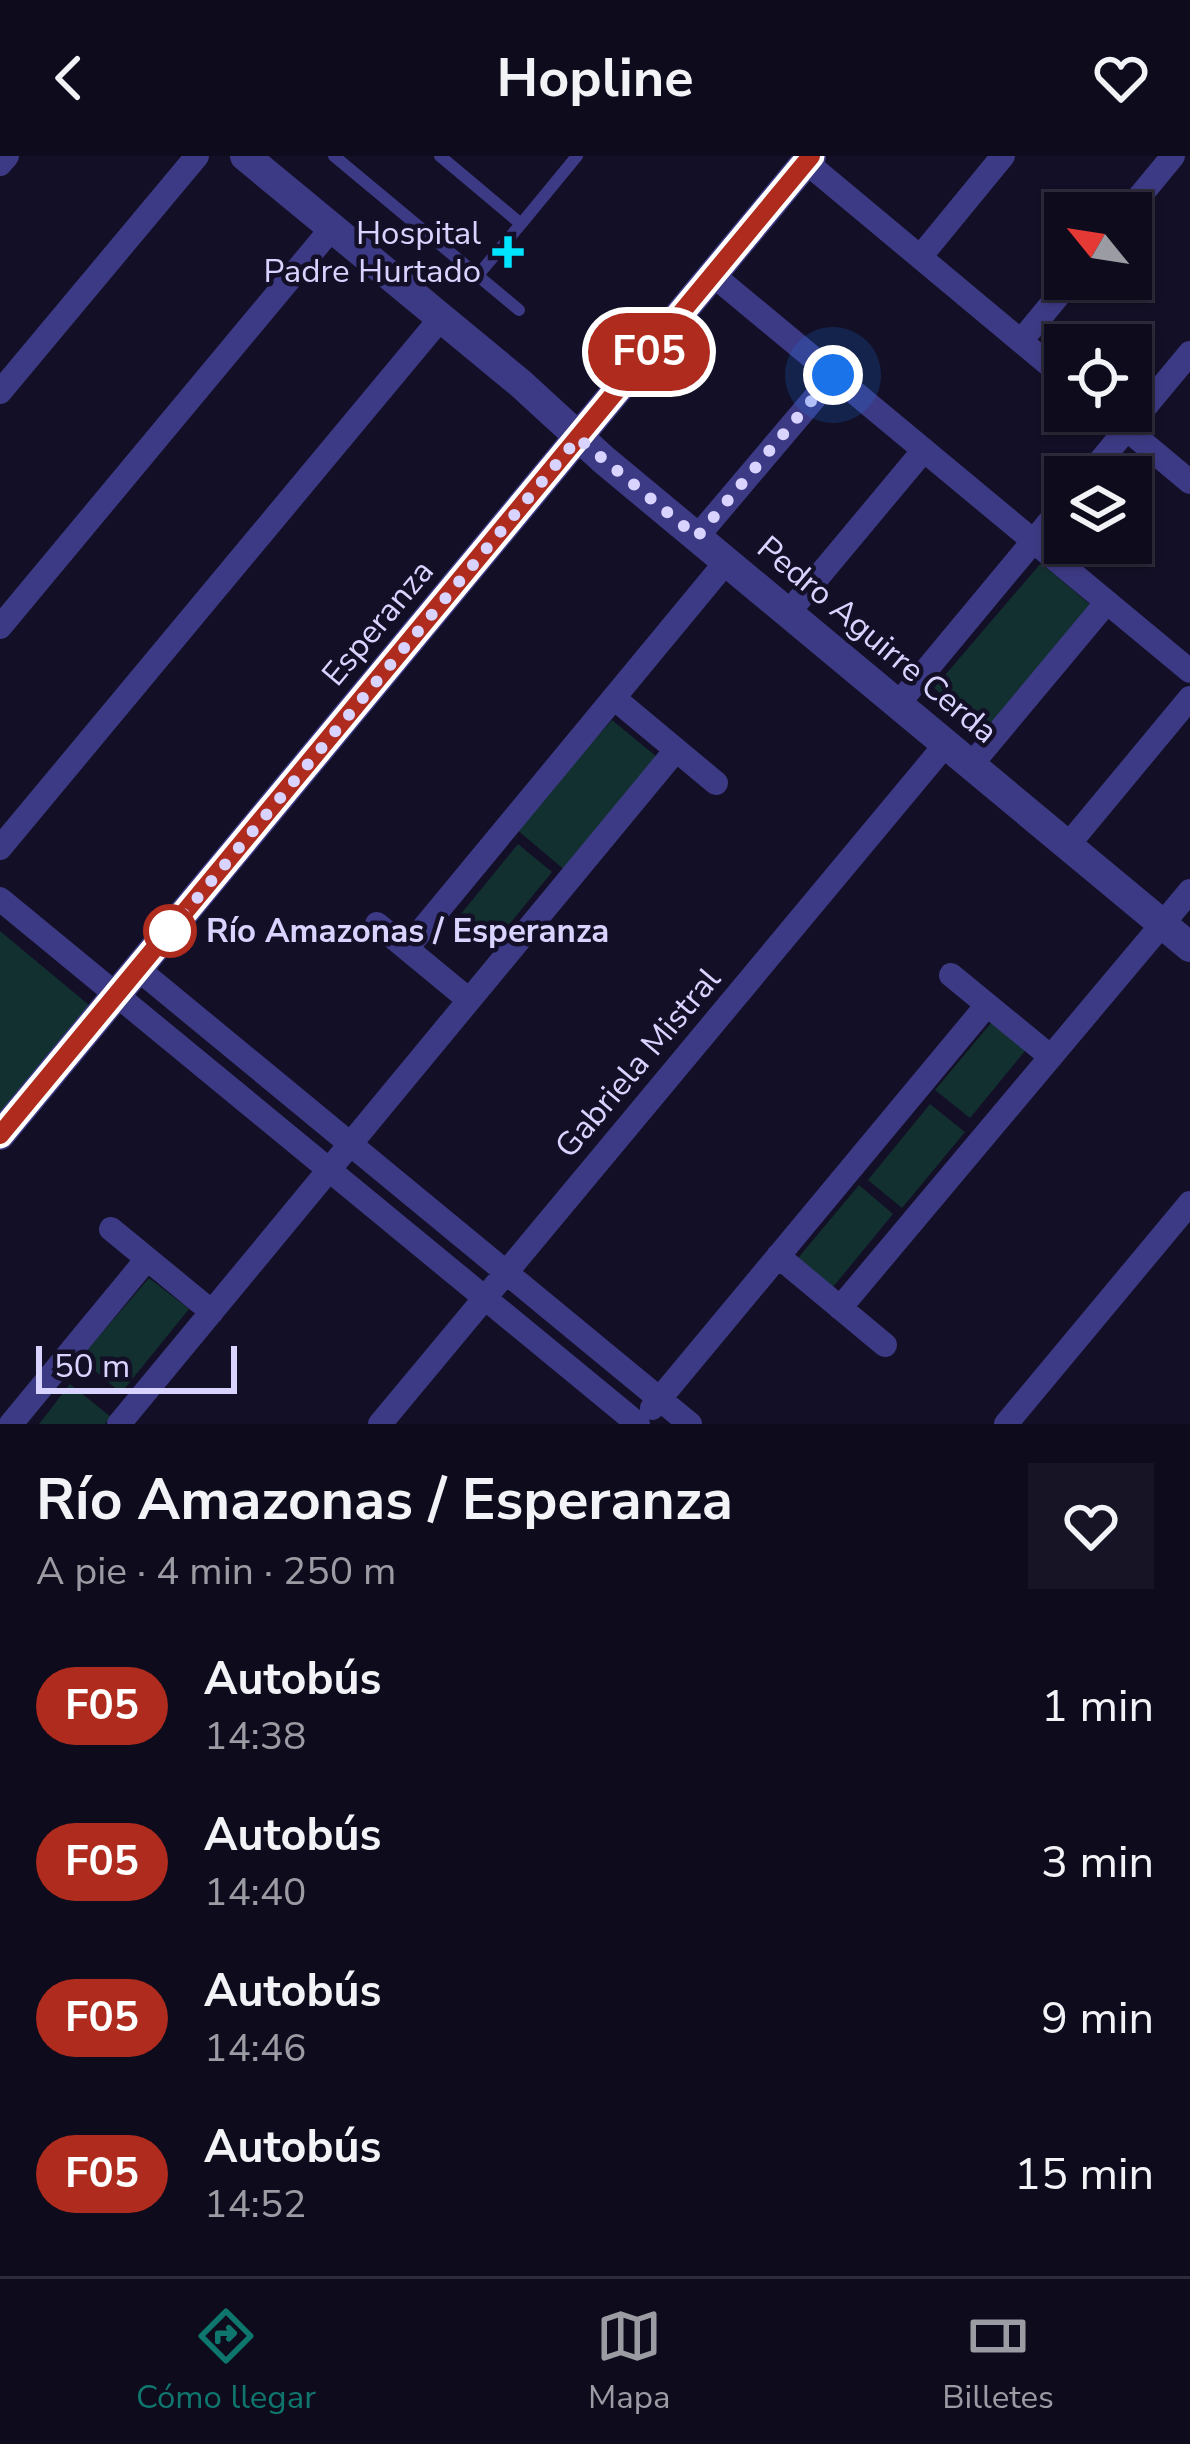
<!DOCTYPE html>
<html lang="es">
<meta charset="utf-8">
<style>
:root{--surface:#0e0b1c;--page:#171425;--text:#f1f3f6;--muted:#9b9ba3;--line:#2e2b3b;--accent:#0f766e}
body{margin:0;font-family:"Nunito Sans",sans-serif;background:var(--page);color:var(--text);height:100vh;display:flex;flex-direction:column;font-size:45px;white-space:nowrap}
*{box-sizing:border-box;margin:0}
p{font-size:39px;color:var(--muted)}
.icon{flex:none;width:66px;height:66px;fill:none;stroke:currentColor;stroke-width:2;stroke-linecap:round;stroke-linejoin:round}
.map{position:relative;height:1268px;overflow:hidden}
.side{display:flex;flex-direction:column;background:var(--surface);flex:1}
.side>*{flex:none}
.badge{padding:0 24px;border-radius:39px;font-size:42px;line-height:78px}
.needle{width:78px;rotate:300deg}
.tools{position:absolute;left:1044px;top:36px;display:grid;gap:24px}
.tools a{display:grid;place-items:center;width:108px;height:108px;border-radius:0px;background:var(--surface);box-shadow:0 3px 9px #0004,0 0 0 3px var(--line);font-size:60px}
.scale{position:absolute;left:36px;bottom:30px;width:201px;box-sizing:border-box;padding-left:12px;border:6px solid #d9d4ff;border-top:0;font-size:33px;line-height:42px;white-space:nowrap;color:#d9d4ff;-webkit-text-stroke:9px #130f26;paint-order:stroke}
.you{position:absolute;width:60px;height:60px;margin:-30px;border:9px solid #fff;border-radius:50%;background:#1a73e8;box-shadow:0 0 0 18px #1a73e833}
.map>.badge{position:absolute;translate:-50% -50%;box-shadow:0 0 0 6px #fff}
.round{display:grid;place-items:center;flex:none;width:126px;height:126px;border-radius:0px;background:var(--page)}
.summary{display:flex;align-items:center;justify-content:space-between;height:204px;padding:0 36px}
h1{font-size:57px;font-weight:700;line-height:90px}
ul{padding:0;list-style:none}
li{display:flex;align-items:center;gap:36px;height:156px;padding:0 36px}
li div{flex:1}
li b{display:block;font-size:45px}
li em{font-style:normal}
li .badge{min-width:132px;font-weight:700;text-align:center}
header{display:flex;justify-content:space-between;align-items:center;height:156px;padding:0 36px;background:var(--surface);font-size:54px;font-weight:700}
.dock{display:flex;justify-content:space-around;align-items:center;height:168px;border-top:3px solid var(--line);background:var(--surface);font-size:33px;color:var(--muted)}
.dock a{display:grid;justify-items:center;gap:6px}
.dock .on{color:var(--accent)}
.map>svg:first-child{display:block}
.green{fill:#12302f}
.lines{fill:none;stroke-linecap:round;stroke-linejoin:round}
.service{stroke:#3d3a85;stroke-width:12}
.minor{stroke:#3d3a85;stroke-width:24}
.tertiary{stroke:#3d3a85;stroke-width:30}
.line-casing{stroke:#fff;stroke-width:27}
.line{stroke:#af2b1e;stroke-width:18}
.walk{stroke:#d9d4ff;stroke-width:12;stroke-dasharray:0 21.6}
.poi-dot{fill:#00e5ff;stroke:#130f26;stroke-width:4.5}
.stop-dot{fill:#fff;stroke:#af2b1e;stroke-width:6}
.labels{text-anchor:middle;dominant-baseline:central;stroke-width:9;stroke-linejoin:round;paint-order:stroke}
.poi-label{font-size:33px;fill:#d9d4ff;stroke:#130f26;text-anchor:end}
.street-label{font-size:33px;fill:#d9d4ff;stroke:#130f26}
.stop-label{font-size:33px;font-weight:bold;fill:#d9d4ff;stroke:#130f26;text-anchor:start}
</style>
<header><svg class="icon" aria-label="back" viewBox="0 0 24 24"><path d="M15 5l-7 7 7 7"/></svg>Hopline<svg class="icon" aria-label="heart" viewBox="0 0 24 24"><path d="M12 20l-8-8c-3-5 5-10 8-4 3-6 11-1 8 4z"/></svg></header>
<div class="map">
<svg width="1190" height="1268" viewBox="0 0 1190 1268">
<rect width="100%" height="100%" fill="#130f26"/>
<!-- green -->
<path class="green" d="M 1041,407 L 1093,451 L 986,576 L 934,532 Z
M 612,564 L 657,601 L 567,716 L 515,672 Z
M 518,688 L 552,716 L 490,792 L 456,764 Z
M 0,775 L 89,849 L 0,956 Z
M 996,861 L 1030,889 L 970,962 L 935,934 Z
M 930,948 L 965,976 L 902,1052 L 868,1024 Z
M 859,1029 L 893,1058 L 833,1131 L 798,1102 Z
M 149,1122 L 189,1153 L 121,1237 L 80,1202 Z
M 70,1228 L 111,1261 L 105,1268 L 39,1268 Z"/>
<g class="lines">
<!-- service -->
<path class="service" d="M 334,0 L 519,154
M 440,0 L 521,68 L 577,0
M 478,119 L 521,68"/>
<!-- minor -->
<path class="minor" d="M 806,6 L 1065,222
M 0,8 L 7,0
M 1126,57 L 1173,0
M 920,101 L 1003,0
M 713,119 L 1190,515
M 1021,185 L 1072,123
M 0,236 L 197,0
M 1105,255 L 1190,326
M 1087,321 L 1190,197
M 697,381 L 834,219
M 788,457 L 924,294
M 0,471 L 332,72
M 614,542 L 716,627
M 898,548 L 1065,347
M 971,609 L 1107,446
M 1068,689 L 1190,542
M 0,692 L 441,162
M 0,743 L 638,1268
M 377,768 L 469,844
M 407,792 L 726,406
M 138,813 L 690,1268
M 951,819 L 1051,901
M 111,1073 L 212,1156
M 778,1100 L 885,1189
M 840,1152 L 1190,735
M 652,1252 L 987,849
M 11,1268 L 147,1103
M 119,1268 L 676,594
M 380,1268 L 946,588
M 1006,1268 L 1190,1047"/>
<!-- tertiary -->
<path class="tertiary" d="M 245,0 L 520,227 L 604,304 L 1190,791
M 0,979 L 811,0"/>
</g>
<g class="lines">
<defs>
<path id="line" d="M 0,979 L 811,0"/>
</defs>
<!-- line casing -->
<use href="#line" class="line-casing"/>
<!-- line -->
<use href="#line" class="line"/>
<!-- walk -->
<path class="walk" d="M 170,775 L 578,282 L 697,381 L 833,219"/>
</g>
<!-- markers -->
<path class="poi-dot" d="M502 78h12v12h12v12h-12v12h-12v-12h-12v-12h12z"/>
<circle class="stop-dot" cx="170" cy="775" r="24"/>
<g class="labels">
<!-- poi labels -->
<g class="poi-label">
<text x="481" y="77">Hospital<tspan x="481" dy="38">Padre Hurtado</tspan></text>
</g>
<!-- street labels -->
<g class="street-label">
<text transform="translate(378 467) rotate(-50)">Esperanza</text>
<text transform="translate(877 484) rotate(40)">Pedro Aguirre Cerda</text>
<text transform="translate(638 907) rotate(-50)">Gabriela Mistral</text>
</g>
<!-- stop labels -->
<g class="stop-label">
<text x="206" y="775">Río Amazonas / Esperanza</text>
</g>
</g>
</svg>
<div class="tools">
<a><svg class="needle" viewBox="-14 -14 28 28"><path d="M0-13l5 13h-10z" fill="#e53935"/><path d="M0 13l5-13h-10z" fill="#9b9ba3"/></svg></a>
<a><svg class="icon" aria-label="locate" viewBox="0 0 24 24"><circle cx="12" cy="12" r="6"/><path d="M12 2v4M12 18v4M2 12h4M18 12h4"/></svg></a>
<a><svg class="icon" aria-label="layers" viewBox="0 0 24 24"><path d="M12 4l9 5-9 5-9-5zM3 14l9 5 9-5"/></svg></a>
</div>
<div class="scale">50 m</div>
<div class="you" style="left:833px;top:219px"></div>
<b class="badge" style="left:649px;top:196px;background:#af2b1e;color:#fff">F05</b>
</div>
<section class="side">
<div class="summary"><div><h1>Río Amazonas / Esperanza</h1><p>A pie · 4 min · 250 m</p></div><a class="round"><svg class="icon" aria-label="heart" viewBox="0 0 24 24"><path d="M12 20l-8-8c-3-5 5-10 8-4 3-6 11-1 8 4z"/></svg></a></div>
<ul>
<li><span class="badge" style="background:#af2b1e;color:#fff">F05</span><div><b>Autobús</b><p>14:38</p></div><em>1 min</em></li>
<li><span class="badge" style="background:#af2b1e;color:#fff">F05</span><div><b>Autobús</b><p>14:40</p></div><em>3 min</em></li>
<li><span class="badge" style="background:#af2b1e;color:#fff">F05</span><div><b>Autobús</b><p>14:46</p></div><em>9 min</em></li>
<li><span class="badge" style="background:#af2b1e;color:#fff">F05</span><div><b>Autobús</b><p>14:52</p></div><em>15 min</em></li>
</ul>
</section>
<nav class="dock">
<a class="on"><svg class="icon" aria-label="directions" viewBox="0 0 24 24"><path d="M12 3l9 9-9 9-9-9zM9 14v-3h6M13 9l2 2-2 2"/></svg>Cómo llegar</a>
<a><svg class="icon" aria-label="map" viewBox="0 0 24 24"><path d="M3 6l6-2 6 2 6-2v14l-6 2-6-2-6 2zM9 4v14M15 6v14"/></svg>Mapa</a>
<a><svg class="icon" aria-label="tickets" viewBox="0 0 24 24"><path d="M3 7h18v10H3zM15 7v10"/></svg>Billetes</a>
</nav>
